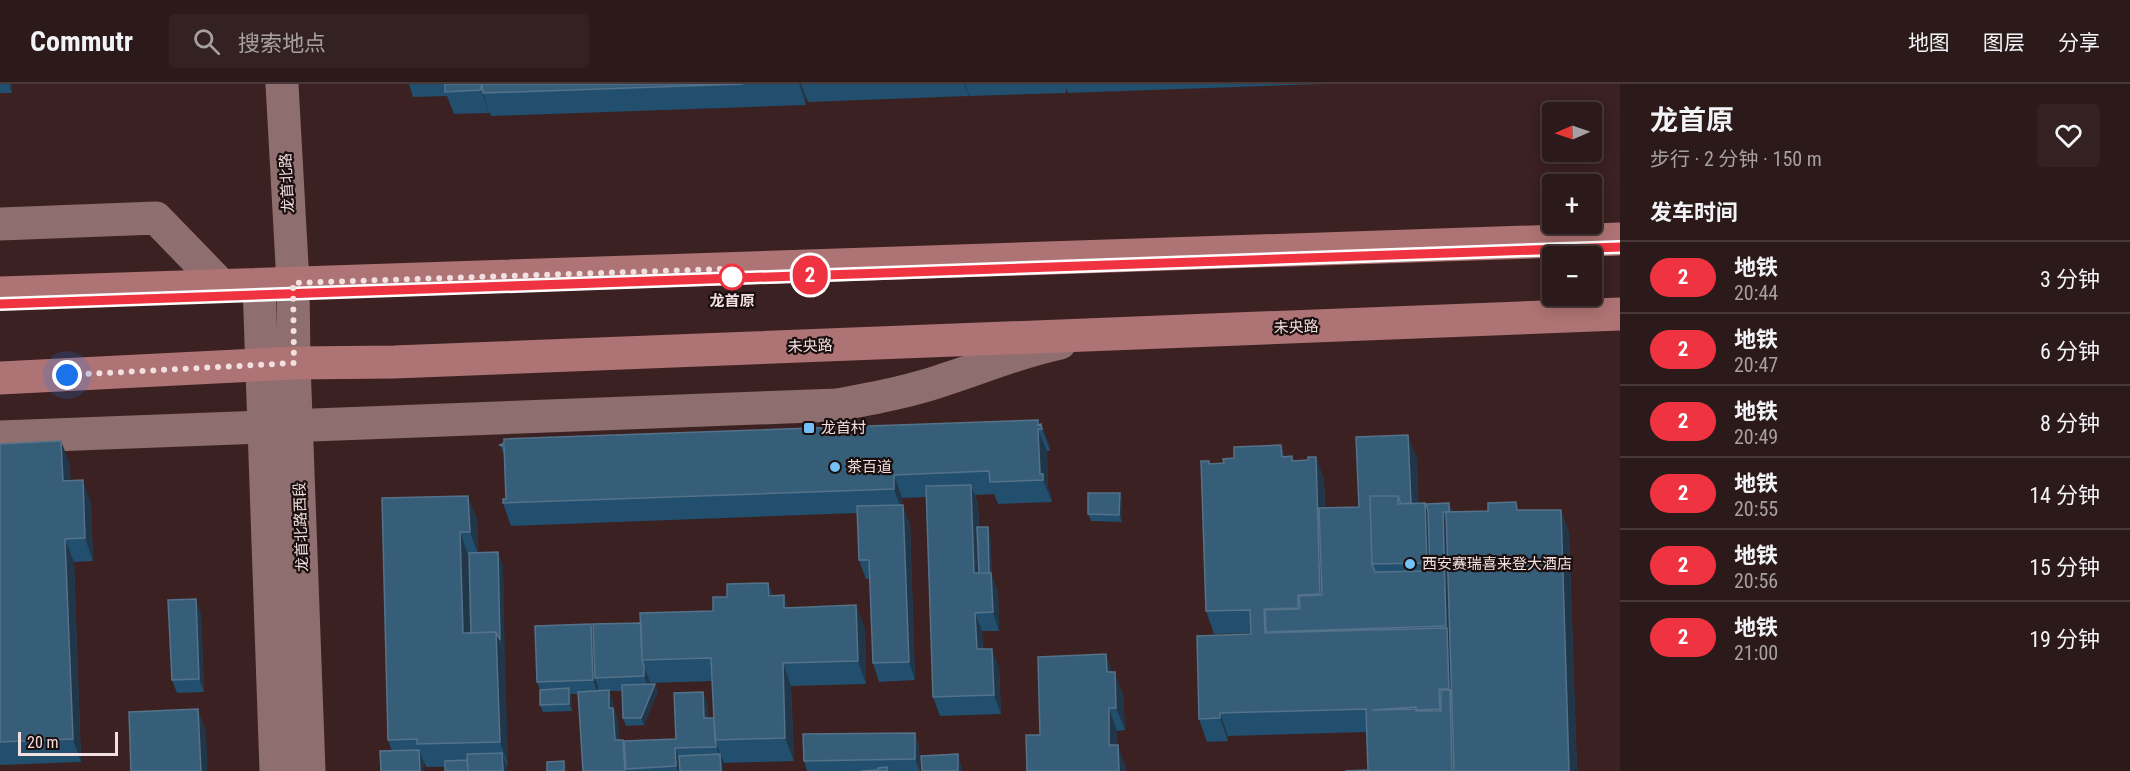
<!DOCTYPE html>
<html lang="zh">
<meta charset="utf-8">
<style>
:root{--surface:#2c1919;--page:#342222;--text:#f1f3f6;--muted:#a6a0a2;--line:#483838}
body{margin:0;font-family:"Roboto Condensed","Noto Sans SC",sans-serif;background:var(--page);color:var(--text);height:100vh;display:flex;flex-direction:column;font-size:22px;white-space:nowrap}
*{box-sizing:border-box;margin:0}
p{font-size:20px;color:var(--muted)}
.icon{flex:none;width:33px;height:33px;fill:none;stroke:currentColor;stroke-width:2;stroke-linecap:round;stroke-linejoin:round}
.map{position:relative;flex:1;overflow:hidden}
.drawer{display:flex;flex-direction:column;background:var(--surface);width:510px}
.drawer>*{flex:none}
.badge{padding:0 12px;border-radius:20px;font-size:21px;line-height:39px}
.needle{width:39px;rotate:268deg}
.fabs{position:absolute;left:1542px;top:18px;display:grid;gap:12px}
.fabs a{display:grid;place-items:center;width:60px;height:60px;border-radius:6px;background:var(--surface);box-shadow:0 3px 15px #0003,0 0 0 2px var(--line);font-size:30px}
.scale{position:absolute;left:18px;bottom:15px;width:100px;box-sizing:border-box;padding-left:6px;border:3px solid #f2dfdf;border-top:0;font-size:16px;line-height:21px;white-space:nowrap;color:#f2dfdf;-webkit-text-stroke:4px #1a0e0e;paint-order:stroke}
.you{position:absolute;width:30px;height:30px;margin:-15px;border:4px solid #fff;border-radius:50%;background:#1a73e8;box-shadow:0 0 0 9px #1a73e833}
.map>.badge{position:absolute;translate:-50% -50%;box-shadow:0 0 0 3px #fff}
h2{padding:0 30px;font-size:22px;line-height:54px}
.round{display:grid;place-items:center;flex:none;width:63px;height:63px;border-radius:6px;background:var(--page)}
.head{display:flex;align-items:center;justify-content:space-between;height:102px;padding:0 30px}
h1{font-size:28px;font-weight:700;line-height:45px}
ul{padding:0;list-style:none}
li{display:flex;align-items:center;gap:18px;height:72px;padding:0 30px;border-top:2px solid var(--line)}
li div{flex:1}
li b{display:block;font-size:22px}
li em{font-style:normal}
li .badge{min-width:66px;font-weight:700;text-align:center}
header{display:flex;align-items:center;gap:36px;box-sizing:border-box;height:84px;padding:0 30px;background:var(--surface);border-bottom:2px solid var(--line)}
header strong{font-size:28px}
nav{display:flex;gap:33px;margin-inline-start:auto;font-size:21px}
.search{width:420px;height:54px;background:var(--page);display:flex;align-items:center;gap:15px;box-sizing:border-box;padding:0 21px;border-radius:6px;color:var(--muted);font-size:22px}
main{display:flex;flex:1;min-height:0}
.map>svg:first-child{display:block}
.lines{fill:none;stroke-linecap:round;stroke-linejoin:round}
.minor{stroke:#8e6e6e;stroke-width:33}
.tertiary{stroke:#8e6e6e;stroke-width:33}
.primary{stroke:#ae7374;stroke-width:33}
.wall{fill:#214f6d;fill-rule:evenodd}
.shaded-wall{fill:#223649}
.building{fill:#375e79;stroke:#547289;stroke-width:1.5}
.line-casing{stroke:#fff;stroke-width:14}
.line{stroke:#ef3340;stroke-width:9}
.walk{stroke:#f2dfdf;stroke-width:6;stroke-dasharray:0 10.8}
.stop-dot{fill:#fff;stroke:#ef3340;stroke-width:3}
.poi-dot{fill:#75c0f6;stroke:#1a0e0e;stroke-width:2}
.labels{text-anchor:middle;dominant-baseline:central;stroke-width:4.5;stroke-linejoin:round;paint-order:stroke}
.street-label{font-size:15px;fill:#f2dfdf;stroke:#1a0e0e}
.stop-label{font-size:15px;font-weight:bold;fill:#f2dfdf;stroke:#1a0e0e}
.poi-label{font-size:15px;fill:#f2dfdf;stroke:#1a0e0e;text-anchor:start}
</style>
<header>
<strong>Commutr</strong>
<div class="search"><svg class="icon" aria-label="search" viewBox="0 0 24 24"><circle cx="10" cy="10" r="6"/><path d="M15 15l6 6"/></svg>搜索地点</div>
<nav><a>地图</a><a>图层</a><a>分享</a></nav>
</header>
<main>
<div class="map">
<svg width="1620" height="687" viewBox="0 0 1620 687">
<rect width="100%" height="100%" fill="#3b2121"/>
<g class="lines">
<!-- minor -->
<path class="minor" d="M 0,140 L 156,134 L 221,201
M 0,353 L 837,321 C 875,314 913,307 949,294 C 986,282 1021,267 1060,259"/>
<!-- tertiary -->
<path class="tertiary" d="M 282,0 L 293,199 L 294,279 L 309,687
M 259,201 L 276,687"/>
<!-- primary -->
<path class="primary" d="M 0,209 L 1620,155
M 0,294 L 294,279 L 394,278 L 1620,230"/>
</g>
<!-- wall -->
<path class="wall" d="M 0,0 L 12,0 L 12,9 L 0,9 Z
M 409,0 L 1323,0 L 1068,9 L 1066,4 L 1066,9 L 970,12 L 968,9 L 969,12 L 808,18 L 806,13 L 806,21 L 491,32 L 489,27 L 489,29 L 454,30 L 447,12 L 413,13 Z
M 1041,340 L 1050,363 L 1050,367 L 1047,367 L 1048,402 L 1051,412 L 1052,418 L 998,420 L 994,410 L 975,411 L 978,420 L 979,443 L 988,443 L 990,450 L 992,491 L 998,508 L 999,547 L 982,547 L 983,565 L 999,583 L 1001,630 L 940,632 L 933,613 L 926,413 L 902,414 L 902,421 L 910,440 L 915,596 L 879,598 L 873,579 L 870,495 L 866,495 L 859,476 L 857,429 L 511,442 L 503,419 L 506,415 L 505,373 L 500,361 Z
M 0,360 L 70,380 L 70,396 L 91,419 L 93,477 L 74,478 L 81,678 L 0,681 Z
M 1285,373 L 1293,377 L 1308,376 L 1316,373 L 1324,396 L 1325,424 L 1359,423 L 1417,374 L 1418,419 L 1426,420 L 1449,419 L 1452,428 L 1519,426 L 1561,426 L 1569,449 L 1577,687 L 1368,686 L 1366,648 L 1228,652 L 1228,657 L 1207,658 L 1199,635 L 1251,550 L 1251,549 L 1214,550 L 1206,527 L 1210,380 L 1224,379 L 1234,374 Z
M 1120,409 L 1122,416 L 1122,438 L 1091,437 L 1088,430 Z
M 382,414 L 477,434 L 478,468 L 498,468 L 503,482 L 504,570 L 508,681 L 506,681 L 507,682 L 426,683 L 424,678 L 424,687 L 381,687 L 392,667 L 388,656 ZM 468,471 L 469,471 L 471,549 Z
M 768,499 L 773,511 L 784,511 L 788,524 L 865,544 L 866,600 L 791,602 L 794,677 L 724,679 L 721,672 L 723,687 L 583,687 L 578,610 L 571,610 L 572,627 L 543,628 L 540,621 L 540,606 L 537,598 L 591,540 L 593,546 L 713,527 L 727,513 ZM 649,596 L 650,599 L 713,597 L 714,634 L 708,634 L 708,621 L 703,608 L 676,655 L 625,661 L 619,656 L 618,637 L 609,607 L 622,607 L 623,634 L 626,642 L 644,641 L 658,607 L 655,600 L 649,600 Z
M 201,529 L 204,608 L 177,609 L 172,596 Z
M 1113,588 L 1123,611 L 1125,646 L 1117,647 L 1117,661 L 1126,684 L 1126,687 L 1027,687 Z
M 915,649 L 919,662 L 920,687 L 807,687 L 804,677 Z"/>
<!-- shaded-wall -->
<path class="shaded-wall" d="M 9,0 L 12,0 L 12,9 Z
M 481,0 L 488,0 L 483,9 L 489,29 L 481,6 Z
M 799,0 L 801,0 L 806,13 L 806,21 Z
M 964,0 L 965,0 L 969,12 Z
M 1041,340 L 1050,363 L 1050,367 L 1042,345 Z
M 1038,345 L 1047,367 L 1048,402 L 1051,412 L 1052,418 L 1043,396 L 1040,390 Z
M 1408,351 L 1417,374 L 1419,427 L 1411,420 Z
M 61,357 L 70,380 L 71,420 L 63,397 Z
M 1281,361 L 1290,384 L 1282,373 Z
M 1316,373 L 1324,396 L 1328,533 L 1320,510 Z
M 894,391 L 902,414 L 902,428 L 894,405 Z
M 83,396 L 91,419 L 93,477 L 85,454 Z
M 971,401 L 978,420 L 981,500 L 974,489 Z
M 1120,409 L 1122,416 L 1122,438 L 1119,431 Z
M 468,412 L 477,434 L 478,470 L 470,448 Z
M 1425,419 L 1437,450 L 1438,510 L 1427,479 Z
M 903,421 L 910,440 L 915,596 L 909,578 Z
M 1561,426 L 1569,449 L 1577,687 L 1569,687 Z
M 1443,428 L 1451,451 L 1460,687 L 1452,687 Z
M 988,443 L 990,450 L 992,491 L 998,508 L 999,547 L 993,528 L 990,499 Z
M 460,448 L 468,471 L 471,572 L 463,549 Z
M 65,455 L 74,478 L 81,678 L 73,655 Z
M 498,468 L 503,482 L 505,570 L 500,556 Z
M 768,499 L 777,521 L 769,512 Z
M 784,511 L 792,534 L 784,524 Z
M 196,515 L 201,529 L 204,608 L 199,595 Z
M 856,521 L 865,544 L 866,600 L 858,577 Z
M 975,529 L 982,547 L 983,584 L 977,565 Z
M 591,540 L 596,554 L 595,594 L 598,602 L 598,609 L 593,596 Z
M 496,548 L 505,571 L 508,681 L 500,658 Z
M 992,565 L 999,583 L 1001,630 L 994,611 Z
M 1106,570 L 1114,593 L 1107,588 Z
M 783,579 L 791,602 L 794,677 L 785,654 Z
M 644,582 L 649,596 L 649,606 L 644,592 Z
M 1115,588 L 1123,611 L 1125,646 L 1116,624 Z
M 655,600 L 658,607 L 644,641 L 641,634 Z
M 569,604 L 571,612 L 572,627 L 569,620 Z
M 1439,605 L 1447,628 L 1448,648 L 1440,625 Z
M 609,606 L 614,620 L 614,625 L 618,637 L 620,669 L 615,656 L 609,624 Z
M 703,608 L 708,621 L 709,647 L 704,634 Z
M 1109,624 L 1117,647 L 1118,684 L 1109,661 Z
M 198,625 L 206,647 L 208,687 L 201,687 Z
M 1220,629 L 1228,652 L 1228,657 L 1220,634 Z
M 915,649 L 919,662 L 920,687 L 915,675 Z
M 623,656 L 628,669 L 626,685 L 627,687 L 625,687 Z
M 716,659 L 723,677 L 723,687 L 721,687 L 720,673 L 716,663 Z
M 1118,661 L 1126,684 L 1126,687 L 1119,687 Z
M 675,664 L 680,678 L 680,687 L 678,687 L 676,682 Z
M 419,666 L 424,679 L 424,687 L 420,687 Z
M 502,669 L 507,682 L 507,687 L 503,687 Z
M 958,670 L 962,683 L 963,687 L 958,687 Z
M 564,677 L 566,684 L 566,687 L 564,687 Z"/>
<!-- building -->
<path class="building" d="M 445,0 L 481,0 L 481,6 L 445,8 Z
M 482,0 L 743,0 L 483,9 Z
M 1038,336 L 1038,341 L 1041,340 L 1042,345 L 1038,345 L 1040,390 L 1043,390 L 1043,396 L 990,398 L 989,387 L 894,391 L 894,405 L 503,419 L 503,415 L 506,415 L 504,362 L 500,361 L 504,359 L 504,355 Z
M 1408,351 L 1411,419 L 1401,420 L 1398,412 L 1370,412 L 1372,480 L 1375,488 L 1430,487 L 1428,427 L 1426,420 L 1449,419 L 1449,428 L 1443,428 L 1446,542 L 1266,548 L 1265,526 L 1300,525 L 1299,512 L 1322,511 L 1319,424 L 1359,423 L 1356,353 Z
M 61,357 L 63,397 L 83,396 L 85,454 L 65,455 L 73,655 L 0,658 L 0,360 Z
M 1281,361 L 1282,373 L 1292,372 L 1292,377 L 1308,376 L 1308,373 L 1316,373 L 1320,510 L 1298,511 L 1298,524 L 1264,525 L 1265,549 L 1447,544 L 1449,605 L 1439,605 L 1440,625 L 1416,626 L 1416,623 L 1372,626 L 1416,625 L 1416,627 L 1441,627 L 1441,606 L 1450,606 L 1452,687 L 1345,687 L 1368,686 L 1366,625 L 1220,629 L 1220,634 L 1199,635 L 1197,552 L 1251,550 L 1250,526 L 1206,527 L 1201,377 L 1209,377 L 1209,380 L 1224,379 L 1223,375 L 1234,374 L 1234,363 Z
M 971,401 L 974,489 L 991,489 L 993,528 L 975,529 L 977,565 L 992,565 L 994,611 L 933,613 L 926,402 Z
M 1088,409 L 1120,409 L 1119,431 L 1088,430 Z
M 468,412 L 470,448 L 460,448 L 463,549 L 496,548 L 500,658 L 417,660 L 417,655 L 388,656 L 382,414 Z
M 1370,412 L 1398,412 L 1398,420 L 1425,419 L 1427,479 L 1372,480 Z
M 1516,418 L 1517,426 L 1561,426 L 1569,687 L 1454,687 L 1446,428 L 1488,427 L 1488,419 Z
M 903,421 L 909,578 L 873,579 L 869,476 L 859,476 L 857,422 Z
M 977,443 L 988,443 L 989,489 L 979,489 Z
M 498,468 L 500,556 L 496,548 L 471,549 L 469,469 Z
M 768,499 L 769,512 L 784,511 L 784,524 L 856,521 L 858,577 L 783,579 L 785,654 L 715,656 L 711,574 L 642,576 L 640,529 L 713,527 L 713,513 L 727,513 L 727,500 Z
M 196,515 L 199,595 L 172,596 L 168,516 Z
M 641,539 L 642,576 L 644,582 L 644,592 L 595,594 L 593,540 Z
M 591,540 L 593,596 L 537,598 L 535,542 Z
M 1106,570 L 1107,588 L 1115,588 L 1116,624 L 1109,624 L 1109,661 L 1118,661 L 1119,687 L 1027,687 L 1026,651 L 1040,651 L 1038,573 Z
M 655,600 L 641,634 L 623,634 L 622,601 Z
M 569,604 L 569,620 L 540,621 L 540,606 Z
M 609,606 L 609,624 L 613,624 L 615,656 L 623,656 L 625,687 L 583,687 L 578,608 Z
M 703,608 L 704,634 L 714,634 L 716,663 L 675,664 L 676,682 L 626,685 L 624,657 L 676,655 L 674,609 Z
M 198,625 L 201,687 L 131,687 L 129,628 Z
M 915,649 L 915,675 L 804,677 L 803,650 Z
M 419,666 L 420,687 L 381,687 L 380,667 Z
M 502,669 L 503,687 L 468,687 L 467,670 Z
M 720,670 L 721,687 L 680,687 L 679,672 Z
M 958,670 L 958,687 L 922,687 L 921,672 Z
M 467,676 L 468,687 L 445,687 L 445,677 Z
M 564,677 L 564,687 L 547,687 L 547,678 Z
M 887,683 L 887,687 L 861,687 L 878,686 L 878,684 Z"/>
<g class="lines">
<defs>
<path id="line" d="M 0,220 L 1620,163"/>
</defs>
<!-- line casing -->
<use href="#line" class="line-casing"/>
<!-- line -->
<use href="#line" class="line"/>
<!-- walk -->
<path class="walk" d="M 67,291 L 294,279 L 293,199 L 722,185 L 732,193"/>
</g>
<!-- markers -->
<circle class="stop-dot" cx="732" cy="193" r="12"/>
<g class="poi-dot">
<rect x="803" y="338" width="12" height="12" rx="3"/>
<circle cx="835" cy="383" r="6"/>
<circle cx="1410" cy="480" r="6"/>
</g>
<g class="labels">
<!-- street labels -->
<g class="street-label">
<text transform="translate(287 99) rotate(-93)">龙首北路</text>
<text transform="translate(1296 243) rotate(-2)">未央路</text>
<text transform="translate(810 262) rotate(-2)">未央路</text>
<text transform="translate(301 443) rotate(-92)">龙首北路西段</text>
</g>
<!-- stop labels -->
<g class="stop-label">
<text x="732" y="217">龙首原</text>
</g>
<!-- poi labels -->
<g class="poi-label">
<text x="821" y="344">龙首村</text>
<text x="847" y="383">茶百道</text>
<text x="1422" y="480">西安赛瑞喜来登大酒店</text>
</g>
</g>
</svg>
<div class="fabs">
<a><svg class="needle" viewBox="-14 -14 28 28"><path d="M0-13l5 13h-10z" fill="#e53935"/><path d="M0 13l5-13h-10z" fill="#a6a0a2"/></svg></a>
<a>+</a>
<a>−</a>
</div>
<div class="scale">20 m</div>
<div class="you" style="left:67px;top:291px"></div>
<b class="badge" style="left:810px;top:191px;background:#ef3340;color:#fff">2</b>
</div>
<section class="drawer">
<div class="head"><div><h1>龙首原</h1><p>步行 · 2 分钟 · 150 m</p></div><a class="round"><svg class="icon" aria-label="heart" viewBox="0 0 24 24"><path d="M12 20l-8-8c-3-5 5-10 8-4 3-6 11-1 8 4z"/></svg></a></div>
<h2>发车时间</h2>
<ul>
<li><span class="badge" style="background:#ef3340;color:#fff">2</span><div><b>地铁</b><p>20:44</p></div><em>3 分钟</em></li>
<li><span class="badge" style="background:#ef3340;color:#fff">2</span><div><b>地铁</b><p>20:47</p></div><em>6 分钟</em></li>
<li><span class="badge" style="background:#ef3340;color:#fff">2</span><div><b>地铁</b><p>20:49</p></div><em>8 分钟</em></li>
<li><span class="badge" style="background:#ef3340;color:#fff">2</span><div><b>地铁</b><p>20:55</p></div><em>14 分钟</em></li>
<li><span class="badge" style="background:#ef3340;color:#fff">2</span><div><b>地铁</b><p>20:56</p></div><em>15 分钟</em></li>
<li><span class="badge" style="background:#ef3340;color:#fff">2</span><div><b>地铁</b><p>21:00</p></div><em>19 分钟</em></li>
</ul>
</section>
</main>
